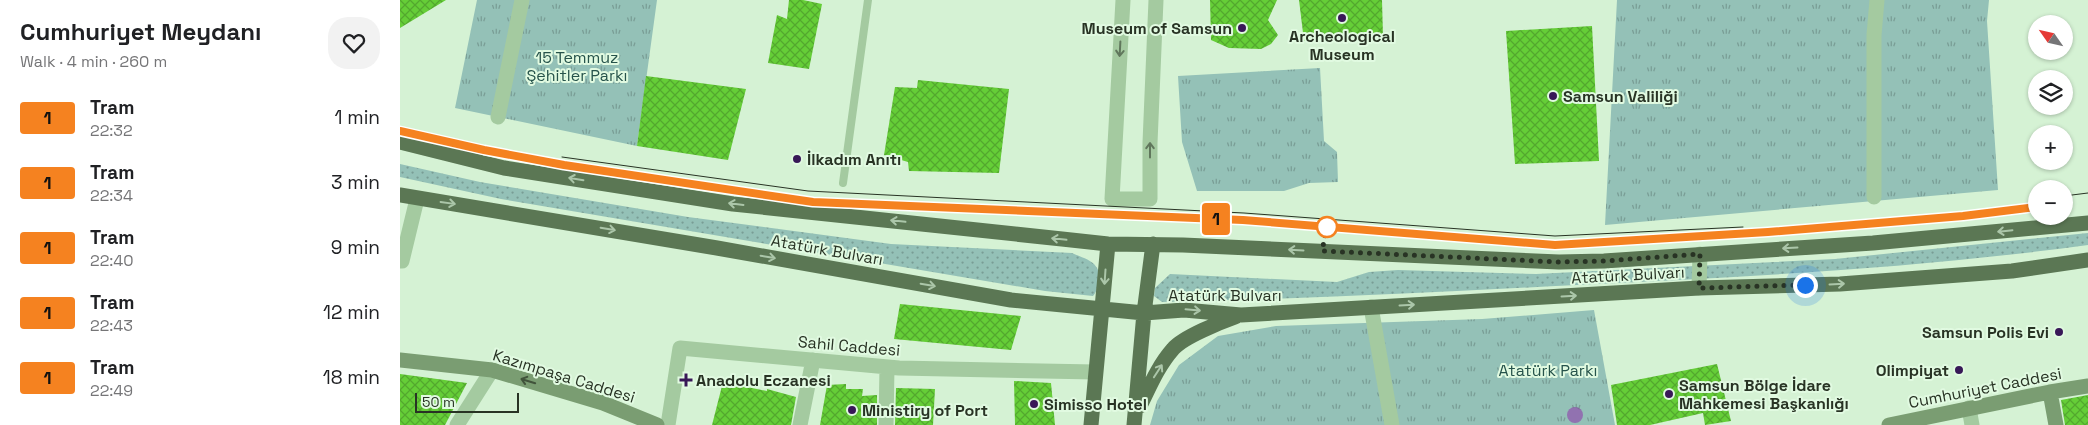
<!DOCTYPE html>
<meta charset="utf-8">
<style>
:root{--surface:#fff;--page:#f2f2f2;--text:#202124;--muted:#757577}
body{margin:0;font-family:"Space Grotesk",sans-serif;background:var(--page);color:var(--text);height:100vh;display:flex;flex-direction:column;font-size:19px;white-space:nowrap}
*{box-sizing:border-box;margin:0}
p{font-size:16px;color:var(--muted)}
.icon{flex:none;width:28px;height:28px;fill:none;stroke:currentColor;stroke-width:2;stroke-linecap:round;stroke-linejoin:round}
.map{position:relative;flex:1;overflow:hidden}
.details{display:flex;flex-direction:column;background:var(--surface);width:400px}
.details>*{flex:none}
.badge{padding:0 10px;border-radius:4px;font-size:18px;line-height:32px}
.needle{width:32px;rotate:304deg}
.controls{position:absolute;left:1628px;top:15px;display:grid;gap:10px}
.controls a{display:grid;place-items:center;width:45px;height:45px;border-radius:50%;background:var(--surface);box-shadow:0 1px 4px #0004;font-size:25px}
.scale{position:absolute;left:15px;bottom:12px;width:104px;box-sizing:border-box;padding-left:5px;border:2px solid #283324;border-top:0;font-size:14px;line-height:18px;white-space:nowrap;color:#283324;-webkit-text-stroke:4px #e1fae1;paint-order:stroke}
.you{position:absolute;width:25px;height:25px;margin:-12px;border:4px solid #fff;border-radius:50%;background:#1a73e8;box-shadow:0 0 0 8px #1a73e833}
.map>.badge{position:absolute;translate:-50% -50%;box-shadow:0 0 0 2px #fff}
.round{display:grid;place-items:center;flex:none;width:52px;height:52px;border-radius:20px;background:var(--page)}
.summary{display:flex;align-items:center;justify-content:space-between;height:85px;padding:0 20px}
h1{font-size:24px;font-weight:800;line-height:38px}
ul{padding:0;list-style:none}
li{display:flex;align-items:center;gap:15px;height:65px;padding:0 20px}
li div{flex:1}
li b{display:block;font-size:19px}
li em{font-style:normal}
li .badge{min-width:55px;font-weight:700;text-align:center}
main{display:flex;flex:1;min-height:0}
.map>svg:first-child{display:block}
.grass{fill:url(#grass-dots)}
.park{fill:url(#park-tufts)}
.water{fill:url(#water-ripples)}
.building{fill:url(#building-cross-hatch)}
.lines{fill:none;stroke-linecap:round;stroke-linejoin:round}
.lane{stroke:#a4caa0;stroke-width:8}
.street{stroke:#a4caa0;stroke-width:15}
.secondary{stroke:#7a9d72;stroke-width:15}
.primary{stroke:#5b7754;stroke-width:15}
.tram{stroke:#283324;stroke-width:1}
.oneway{stroke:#60775c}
.oneway2{stroke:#abc6a9}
.oneway3{stroke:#41533b}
.line-casing{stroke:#fff;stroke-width:11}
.line{stroke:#f58220;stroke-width:8}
.walk{stroke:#283324;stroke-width:5;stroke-dasharray:0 9}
.poi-dot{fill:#381857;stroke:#e1fae1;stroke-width:2}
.stop-dot{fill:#fff;stroke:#f58220;stroke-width:2.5}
.labels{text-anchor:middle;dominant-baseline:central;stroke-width:4;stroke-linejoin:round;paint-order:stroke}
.poi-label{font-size:16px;font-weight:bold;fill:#283324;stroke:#e1fae1;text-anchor:start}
.park-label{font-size:16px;fill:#26534b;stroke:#e1fae1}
.street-label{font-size:16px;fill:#283324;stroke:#e1fae1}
</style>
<main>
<section class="details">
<div class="summary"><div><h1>Cumhuriyet Meydanı</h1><p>Walk · 4 min · 260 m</p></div><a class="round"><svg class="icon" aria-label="heart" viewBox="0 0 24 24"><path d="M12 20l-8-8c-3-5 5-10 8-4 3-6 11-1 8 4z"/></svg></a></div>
<ul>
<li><span class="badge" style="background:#f58220;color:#111">1</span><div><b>Tram</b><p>22:32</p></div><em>1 min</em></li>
<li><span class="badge" style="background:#f58220;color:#111">1</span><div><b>Tram</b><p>22:34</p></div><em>3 min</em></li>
<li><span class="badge" style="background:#f58220;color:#111">1</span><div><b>Tram</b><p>22:40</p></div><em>9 min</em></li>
<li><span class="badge" style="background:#f58220;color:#111">1</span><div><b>Tram</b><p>22:43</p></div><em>12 min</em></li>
<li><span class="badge" style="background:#f58220;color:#111">1</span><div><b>Tram</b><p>22:49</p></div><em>18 min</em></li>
</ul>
</section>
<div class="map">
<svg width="1688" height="425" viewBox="0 0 1688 425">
<defs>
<pattern id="grass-dots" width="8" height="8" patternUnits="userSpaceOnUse" patternTransform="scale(1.25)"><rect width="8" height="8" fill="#94c1b7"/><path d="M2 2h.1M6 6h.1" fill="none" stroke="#799d95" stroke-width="1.8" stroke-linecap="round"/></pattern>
<pattern id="park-tufts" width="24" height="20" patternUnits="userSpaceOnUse" patternTransform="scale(1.25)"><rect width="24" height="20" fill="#94c1b7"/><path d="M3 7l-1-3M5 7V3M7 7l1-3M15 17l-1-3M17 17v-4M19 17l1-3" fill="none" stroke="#799d95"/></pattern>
<pattern id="water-ripples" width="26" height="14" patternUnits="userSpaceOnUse" patternTransform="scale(1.25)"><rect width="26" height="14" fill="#9172b0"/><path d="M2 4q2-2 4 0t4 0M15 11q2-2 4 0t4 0" fill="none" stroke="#765e8f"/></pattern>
<pattern id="building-cross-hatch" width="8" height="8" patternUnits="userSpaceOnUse" patternTransform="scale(1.25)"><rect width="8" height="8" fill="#65ce37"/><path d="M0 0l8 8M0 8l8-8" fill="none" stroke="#53a82e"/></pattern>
</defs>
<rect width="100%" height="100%" fill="#d5f2d4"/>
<!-- grass -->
<path class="grass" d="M 0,164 L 80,182 L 288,217 L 491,244 L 672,253 C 678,256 689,259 694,264 C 703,273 700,287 693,296 L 645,291 L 101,199 L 0,177 Z
M 1688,233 L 1688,245 C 1519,268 1348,277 1177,285 C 1039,292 901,299 762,302 L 754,296 L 755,288 L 770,274 L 937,282 L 969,272 L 998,270 L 1136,274 L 1435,259 Z"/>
<!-- park -->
<path class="park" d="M 77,0 L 257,0 L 237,146 L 55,108 Z
M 1217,0 L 1589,0 L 1587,21 L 1598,190 L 1205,225 Z
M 920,68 L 924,141 L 937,152 L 938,182 L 909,183 L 884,191 L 797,191 L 782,142 L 778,76 Z
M 1194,310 L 1215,425 L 750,425 L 757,401 L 779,365 L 818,336 L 876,326 L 1082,319 Z"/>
<!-- water -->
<path class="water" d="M1167 415a8 8 0 1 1 16 0a8 8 0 1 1-16 0Z"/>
<!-- building -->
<path class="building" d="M 0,0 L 46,0 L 0,28 Z
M 389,0 L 403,0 L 422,4 L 409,69 L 368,63 L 377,15 L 387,19 Z
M 810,0 L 877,0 L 868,20 L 878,35 L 871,44 L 861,49 L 829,48 L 811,40 Z
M 899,0 L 982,0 L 983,36 L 904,41 Z
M 1192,26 L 1199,161 L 1115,164 L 1106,31 Z
M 246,76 L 346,89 L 328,160 L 237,146 Z
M 518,80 L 609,89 L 599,173 L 509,171 L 508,162 L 484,155 L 495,87 L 517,88 Z
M 500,304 L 621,316 L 611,350 L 494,339 Z
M 1317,364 L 1331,421 L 1305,425 L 1303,413 L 1250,425 L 1217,425 L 1211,385 Z
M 0,374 L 67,383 L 45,425 L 0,425 Z
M 614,381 L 651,383 L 655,425 L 615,425 Z
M 323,382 L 367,391 L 367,389 L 396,397 L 391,425 L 312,425 Z
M 446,384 L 446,389 L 463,389 L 462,396 L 477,395 L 477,425 L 420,425 L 427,385 Z
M 496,388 L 535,389 L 533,425 L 495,425 Z
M 1688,395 L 1688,425 L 1665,425 L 1661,400 Z"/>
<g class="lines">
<!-- lane -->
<path class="lane" d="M 443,183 L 468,0"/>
<!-- street -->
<path class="street" d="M 723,0 L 712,199 L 750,199 L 750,143 L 756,0
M 98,117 L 122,0
M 1474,197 L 1474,35 L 1477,0
M 0,261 L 2,261 L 17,199
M 1299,288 L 1300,254
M 971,307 L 992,425
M 1569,408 L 1572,425
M 57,425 L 92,370
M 268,425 L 280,348 L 499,368 L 695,372
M 400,425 L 413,360
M 486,425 L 487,367"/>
<!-- secondary -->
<path class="secondary" d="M 0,360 L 92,370 L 203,403 L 257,425
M 1650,392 L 1656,425
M 1489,425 L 1650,392 L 1688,386"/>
<!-- primary -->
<path class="primary" d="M 0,142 L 104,168 L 333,204 L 662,239 L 708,244 L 783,245 L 1159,262 L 1204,261 L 1473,243 L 1688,223
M 0,195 L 317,248 L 611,300 L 744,313 L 784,310 L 841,315 L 1299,288 L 1440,284 L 1612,271 L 1688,260
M 740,406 C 750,386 758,366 773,349 C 783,337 821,322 835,317
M 691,425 L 708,244
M 734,425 L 744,313 L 753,244"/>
<!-- tram -->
<path class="tram" d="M 0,131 L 84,150 L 164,165 L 413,202 L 843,220 L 1155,245 L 1369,233 L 1563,216 L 1636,207
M 162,157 L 408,191 L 844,213 L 1155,236 L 1343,227
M 1664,196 L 1688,193"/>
</g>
<!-- one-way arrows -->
<defs><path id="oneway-shaft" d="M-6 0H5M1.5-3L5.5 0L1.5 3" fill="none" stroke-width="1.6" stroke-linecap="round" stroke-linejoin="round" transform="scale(1.25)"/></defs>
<g class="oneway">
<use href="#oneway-shaft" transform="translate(720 49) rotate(93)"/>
<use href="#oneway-shaft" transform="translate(750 150) rotate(-90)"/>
</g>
<g class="oneway2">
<use href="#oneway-shaft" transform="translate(176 179) rotate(-171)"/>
<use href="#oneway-shaft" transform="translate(48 203) rotate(8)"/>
<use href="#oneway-shaft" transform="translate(336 204) rotate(-173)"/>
<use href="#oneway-shaft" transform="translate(498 221) rotate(-174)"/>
<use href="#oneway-shaft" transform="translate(208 229) rotate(10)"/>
<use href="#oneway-shaft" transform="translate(1605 231) rotate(174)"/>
<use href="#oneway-shaft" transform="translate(659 239) rotate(-174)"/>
<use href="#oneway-shaft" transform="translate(1390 248) rotate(177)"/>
<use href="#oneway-shaft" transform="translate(896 250) rotate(-177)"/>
<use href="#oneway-shaft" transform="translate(368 257) rotate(10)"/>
<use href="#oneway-shaft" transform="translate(705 277) rotate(94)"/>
<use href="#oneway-shaft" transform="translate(1437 284) rotate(-3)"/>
<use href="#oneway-shaft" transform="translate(528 285) rotate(10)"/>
<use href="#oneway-shaft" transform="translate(1169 296) rotate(-3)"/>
<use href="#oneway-shaft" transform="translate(1007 305) rotate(-3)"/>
<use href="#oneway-shaft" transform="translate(793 310) rotate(5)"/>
<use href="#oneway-shaft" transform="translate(758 371) rotate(-57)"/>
</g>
<use class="oneway3" href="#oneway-shaft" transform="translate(128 381) rotate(-163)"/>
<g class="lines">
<defs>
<path id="line" d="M 0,131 L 84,150 L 164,165 L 413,202 L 843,220 L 1155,245 L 1368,232 L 1563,216 L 1636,207"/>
</defs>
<!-- line casing -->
<use href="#line" class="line-casing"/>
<!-- line -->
<use href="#line" class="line"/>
<!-- walk -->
<path class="walk" d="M 927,227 L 922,251 L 1159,262 L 1204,261 L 1300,254 L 1299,288 L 1405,285"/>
</g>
<!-- markers -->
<g class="poi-dot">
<circle cx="942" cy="18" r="5"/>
<circle cx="842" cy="28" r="5"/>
<circle cx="1153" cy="96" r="5"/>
<circle cx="397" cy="159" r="5"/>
<circle cx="1659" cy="332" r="5"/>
<circle cx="1559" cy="370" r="5"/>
<path d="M283.5 372.5h5v5h5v5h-5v5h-5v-5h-5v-5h5z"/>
<circle cx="1269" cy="394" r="5"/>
<circle cx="634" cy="404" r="5"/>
<circle cx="452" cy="410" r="5"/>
</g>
<circle class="stop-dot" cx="927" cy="227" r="10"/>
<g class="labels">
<!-- poi labels -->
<g class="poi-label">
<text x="832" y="28" text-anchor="end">Museum of Samsun</text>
<text x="942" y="36" text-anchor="middle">Archeological<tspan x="942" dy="18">Museum</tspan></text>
<text x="1163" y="96">Samsun Valiliği</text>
<text x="407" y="159">İlkadım Anıtı</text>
<text x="1649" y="332" text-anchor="end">Samsun Polis Evi</text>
<text x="1549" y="370" text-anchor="end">Olimpiyat</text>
<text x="296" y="380">Anadolu Eczanesi</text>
<text x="1279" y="385">Samsun Bölge İdare<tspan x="1279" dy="18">Mahkemesi Başkanlığı</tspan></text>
<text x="644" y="404">Simisso Hotel</text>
<text x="462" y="410">Ministiry of Port</text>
</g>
<!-- park labels -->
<g class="park-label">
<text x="177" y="57">15 Temmuz<tspan x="177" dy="18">Şehitler Parkı</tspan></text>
<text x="1148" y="370">Atatürk Parkı</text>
</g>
<!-- street labels -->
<g class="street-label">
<text transform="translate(427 250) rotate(10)">Atatürk Bulvarı</text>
<text transform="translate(1228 275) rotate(-3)">Atatürk Bulvarı</text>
<text x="825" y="295">Atatürk Bulvarı</text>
<text transform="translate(449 346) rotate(5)">Sahil Caddesi</text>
<text transform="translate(164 376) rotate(17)">Kazımpaşa Caddesi</text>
<text transform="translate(1585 388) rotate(-11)">Cumhuriyet Caddesi</text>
</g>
</g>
</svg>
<div class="controls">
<a><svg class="needle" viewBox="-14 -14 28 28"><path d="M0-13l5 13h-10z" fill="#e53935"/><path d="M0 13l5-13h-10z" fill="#757577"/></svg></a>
<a><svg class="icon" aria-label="layers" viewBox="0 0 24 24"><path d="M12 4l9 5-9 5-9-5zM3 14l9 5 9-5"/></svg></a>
<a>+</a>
<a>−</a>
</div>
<div class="scale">50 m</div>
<div class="you" style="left:1405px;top:285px"></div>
<b class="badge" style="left:816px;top:219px;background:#f58220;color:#111">1</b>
</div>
</main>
